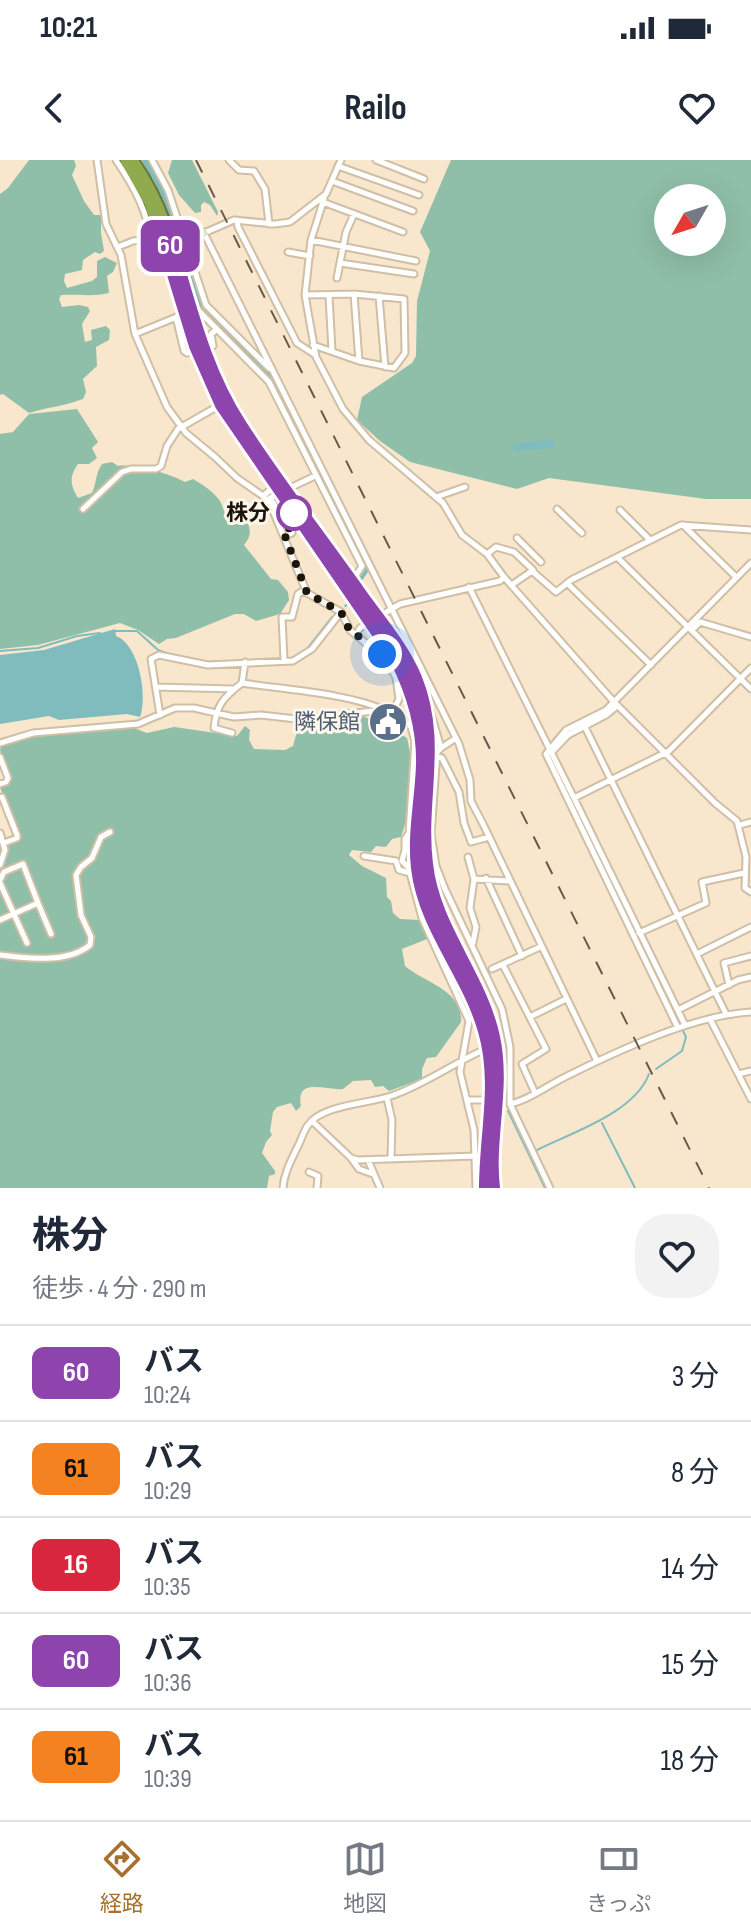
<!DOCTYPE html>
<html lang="ja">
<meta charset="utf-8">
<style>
:root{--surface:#fff;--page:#f2f2f3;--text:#1f2937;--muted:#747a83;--line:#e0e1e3;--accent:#a8702d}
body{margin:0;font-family:"Sofia Sans Condensed","Noto Sans JP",sans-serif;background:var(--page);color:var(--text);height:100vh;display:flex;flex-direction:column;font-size:30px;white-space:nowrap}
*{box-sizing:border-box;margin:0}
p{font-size:26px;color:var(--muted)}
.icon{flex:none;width:44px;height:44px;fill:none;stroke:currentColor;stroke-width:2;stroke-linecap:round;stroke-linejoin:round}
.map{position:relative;height:1028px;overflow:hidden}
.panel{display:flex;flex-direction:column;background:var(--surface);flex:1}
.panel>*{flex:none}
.badge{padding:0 16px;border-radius:12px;font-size:28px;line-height:52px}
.needle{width:52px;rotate:231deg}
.fabs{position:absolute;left:654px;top:24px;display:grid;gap:16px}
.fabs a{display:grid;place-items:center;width:72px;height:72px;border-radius:50%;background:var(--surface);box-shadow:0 8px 32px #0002;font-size:40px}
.you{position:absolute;width:40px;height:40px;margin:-20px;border:6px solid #fff;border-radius:50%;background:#1a73e8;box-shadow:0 0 0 12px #1a73e833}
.map>.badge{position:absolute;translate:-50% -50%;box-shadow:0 0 0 4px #fff}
.round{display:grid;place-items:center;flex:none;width:84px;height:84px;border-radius:32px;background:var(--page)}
.overview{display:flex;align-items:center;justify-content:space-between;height:136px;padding:0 32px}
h1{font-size:38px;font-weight:700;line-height:60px}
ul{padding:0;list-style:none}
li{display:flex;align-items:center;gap:24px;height:96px;padding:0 32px;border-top:2px solid var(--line)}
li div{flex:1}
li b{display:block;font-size:30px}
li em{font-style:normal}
li .badge{min-width:88px;font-weight:700;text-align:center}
.status{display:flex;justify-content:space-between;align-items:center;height:56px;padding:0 40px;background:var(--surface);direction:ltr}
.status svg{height:22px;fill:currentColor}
header{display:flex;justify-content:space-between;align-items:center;height:104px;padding:0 32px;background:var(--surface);font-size:36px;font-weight:700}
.menu{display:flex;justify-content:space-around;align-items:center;height:112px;border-top:2px solid var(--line);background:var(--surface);font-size:22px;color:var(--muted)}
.menu a{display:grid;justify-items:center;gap:4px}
.menu .active{color:var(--accent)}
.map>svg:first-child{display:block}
.forest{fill:#8fbfa8;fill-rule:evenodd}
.water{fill:#80bbbe}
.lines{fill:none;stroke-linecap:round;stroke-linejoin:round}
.stream{stroke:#80bbbe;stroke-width:2}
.river{stroke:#80bbbe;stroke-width:8}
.street-casing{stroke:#cfbfa5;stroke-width:9}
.secondary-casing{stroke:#cfbfa5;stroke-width:11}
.highway-casing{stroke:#667636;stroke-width:13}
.street{stroke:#fff;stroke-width:5}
.secondary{stroke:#dde6ca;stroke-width:7}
.highway{stroke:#8fab4d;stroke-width:9}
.rail{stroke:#655b4d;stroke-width:2;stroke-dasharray:14 14;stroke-linecap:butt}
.line-casing{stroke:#fff;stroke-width:18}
.line{stroke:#8e44ad;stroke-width:12}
.walk{stroke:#1b150c;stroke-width:8;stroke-dasharray:0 14.4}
.stop-dot{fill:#fff;stroke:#8e44ad;stroke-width:4}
.labels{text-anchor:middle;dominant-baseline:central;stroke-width:6;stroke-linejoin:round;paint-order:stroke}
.stop-label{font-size:22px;font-weight:bold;fill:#1b150c;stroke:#fdf6eb;text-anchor:end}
.service-label{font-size:22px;fill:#4e5e75;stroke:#fdf6eb;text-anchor:end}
</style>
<div class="status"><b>10:21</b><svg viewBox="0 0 49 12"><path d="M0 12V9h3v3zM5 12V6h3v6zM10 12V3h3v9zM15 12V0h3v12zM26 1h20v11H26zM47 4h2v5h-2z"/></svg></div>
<header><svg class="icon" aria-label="back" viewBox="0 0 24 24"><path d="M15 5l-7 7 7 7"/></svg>Railo<svg class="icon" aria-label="heart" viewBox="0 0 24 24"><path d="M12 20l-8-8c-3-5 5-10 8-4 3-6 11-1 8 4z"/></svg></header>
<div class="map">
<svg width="751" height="1028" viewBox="0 0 751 1028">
<rect width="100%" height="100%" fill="#f8e7cd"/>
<!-- forest -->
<path class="forest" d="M 29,0 L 74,0 L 76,6 L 72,15 L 84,41 L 94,55 L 101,55 L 101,73 L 104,91 L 100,94 L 95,92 L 83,100 L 82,110 L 65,114 L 64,121 L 67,128 L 92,121 L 97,117 L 97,101 L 105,97 L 117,103 L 113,112 L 107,116 L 109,133 C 92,137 79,134 61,135 L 59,139 L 62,147 L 79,145 L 88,147 L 90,151 L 82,164 L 85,182 L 92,180 L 91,170 L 106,166 L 110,170 L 109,180 L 96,187 L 97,206 L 83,219 L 86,232 L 83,239 C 65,246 48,247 29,253 L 3,234 L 0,235 L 0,34 L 8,28 Z
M 172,0 L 192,0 L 218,52 L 217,56 L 210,45 L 204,42 L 201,45 L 201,52 L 195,53 L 179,35 L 168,13 Z
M 451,0 L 751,0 L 751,339 L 706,339 L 549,318 L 517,329 L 410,302 L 380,281 L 357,260 L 362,237 L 412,203 L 416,196 L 417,141 L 430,91 L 420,72 ZM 668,38 L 712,38 L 712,82 L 668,82 Z
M 77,249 L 98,282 L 92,288 L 97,298 L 89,304 L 78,304 C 69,317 70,324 78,338 L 92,333 C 97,322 95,314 102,304 L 112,302 L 118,306 C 133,303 171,314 185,322 L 193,319 C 203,325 213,331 220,341 C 224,349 225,357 231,365 L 247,362 C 252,372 250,377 244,385 L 271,419 L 278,420 L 288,432 L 289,440 L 280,454 L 256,461 L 244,454 L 235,454 L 176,478 L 167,479 L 159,484 L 138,470 L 120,463 L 38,485 L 0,489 L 0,274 L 13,272 L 29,254 Z
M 361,555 L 376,562 L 389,573 L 396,571 L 407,578 C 415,609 412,646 401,677 L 392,679 L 386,687 L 376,686 L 371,692 L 352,690 L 349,695 L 362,706 L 386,718 L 387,737 L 391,741 L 393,753 L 400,759 L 419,760 L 427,779 L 402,789 L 405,806 C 425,823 463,830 461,862 L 436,897 L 427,898 L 422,909 L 422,919 L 389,931 L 383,926 L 375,927 L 371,920 L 353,921 L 343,929 C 327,931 295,916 301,946 L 296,951 L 291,943 L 277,947 L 273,952 L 270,971 L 272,975 L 266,982 L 262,993 L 275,1011 L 275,1014 L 269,1016 L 267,1028 L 0,1028 L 0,710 L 4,704 L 7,685 L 18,681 L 19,677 L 0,627 L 10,619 L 0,590 L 2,584 L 34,574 L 134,568 L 147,573 L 174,567 L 237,576 L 245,566 L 250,570 L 249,580 L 254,589 L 285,590 L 293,586 L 299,564 Z"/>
<!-- water -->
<path class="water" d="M 115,469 L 116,476 C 139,484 148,537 140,557 L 127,554 L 59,560 L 49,556 L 0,564 L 0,495 L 44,490 Z"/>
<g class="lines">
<!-- stream -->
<path class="stream" d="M 345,446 L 348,444
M 115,471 L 137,471 L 158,490 L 172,495
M 306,490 L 332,457
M 0,491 L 38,488 L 77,476 L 100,473
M 205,502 L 291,499
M 577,652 L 686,877 L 682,891 L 656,909
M 508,951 L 545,1028
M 602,963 L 635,1028
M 531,997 L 537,990 C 573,972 634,953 649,914"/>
<!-- river -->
<path class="river" d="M 146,0 L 159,22 L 177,71
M 183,92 L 201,146 L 210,158 L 269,214 L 366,408 L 359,418
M 517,287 L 551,284"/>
<defs>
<path id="street" d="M 97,0 L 106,64 L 121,95 L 135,174 L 167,247 L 186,273 L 215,297 L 237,318 L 263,336 L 271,346 L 307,433 L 341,452 L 350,470 L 388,502 L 396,518 L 399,539 L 394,549 L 411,567 L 415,581 L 409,673 L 410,713 L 422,758 L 469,861 L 460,912 L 474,970 L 476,1028
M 116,0 C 135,28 149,54 152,87 L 158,90 L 164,88
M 152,0 L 168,30 L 206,145 L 269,208
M 229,0 L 239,10 L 254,11 L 265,29 L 269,64
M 341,0 L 326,34 L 290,62 L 275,64 L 234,60 L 204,73 L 459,584 L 470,620 L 471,641 L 483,664 L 597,901
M 376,0 L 424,19
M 338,6 L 419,35
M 332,21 L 413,51
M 324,39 L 311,80 L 305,135 L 316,197 L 343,249 L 369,280 L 443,343 L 462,375 L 487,394 L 504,417 L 614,542 L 715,643 L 737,661 L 746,697 L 745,728 L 751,732
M 320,41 L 403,72
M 237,60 L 238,67 L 297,183 L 314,194
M 311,80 L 416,101
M 118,87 L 133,81 L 152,79
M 288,92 L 310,96
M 340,103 L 414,114
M 337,118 L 346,72 L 354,54
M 354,134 L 359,201
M 305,135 L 354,134 L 404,139 L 405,193 L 394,208 L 359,201 L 313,185
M 329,136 L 332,191
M 379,136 L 385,207
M 192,147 L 197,149 L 269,222 L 362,406 L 355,417
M 176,157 L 184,191 L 187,193
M 135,174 L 184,154
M 213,186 L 211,174 L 216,170
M 294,326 L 315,316
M 263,336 L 275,326
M 272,337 L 270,338 L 292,373 L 285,376
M 436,337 L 465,327
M 83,349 L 122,312 L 131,309 L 156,309 L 161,306 L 167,286 L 178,269 L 220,245
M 557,349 L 582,373
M 620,350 L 650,380
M 683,365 L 736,417
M 517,378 L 541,402
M 487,394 L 496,387 L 514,392 L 533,410
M 617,397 L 751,529
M 567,423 L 651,505
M 513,424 L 532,411 L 556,432 L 571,420 L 681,365 L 751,370
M 469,427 L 574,638
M 692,470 L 700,462 L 751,477
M 357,473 L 360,468 L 400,444 L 500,421 L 504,417
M 284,500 L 282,457 L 292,457 L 298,434 L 305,430
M 242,523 C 280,529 354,534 386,551
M 156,527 L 234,529
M 425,533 L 441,588 L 437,592 L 431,674 L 436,706 L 445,729 L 502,849 L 510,887 L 510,944 L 550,1028
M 160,555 L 151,499 L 159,495 L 208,505 L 293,501 L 312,489 L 341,452
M 585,567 L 726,854
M 232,573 L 214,568 C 216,545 224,537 242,523 L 245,502
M 0,583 L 33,573 L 138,564 L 175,548 L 194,548 L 234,557 L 261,555 L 296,559 L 394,549
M 441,588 L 456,578
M 551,593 L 568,575 L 606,555 L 617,546
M 437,596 L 442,598 L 459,632 L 464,663 L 471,682 L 489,677
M 0,597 L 8,618 L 6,622 L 0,624
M 2,637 L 17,675 L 17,678 L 4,683
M 740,665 L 751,662
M 0,673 L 5,690 L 0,705
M 364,696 L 396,701 L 399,710 L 410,713
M 468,697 L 474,719 L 470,748 L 476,767 L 473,783
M 409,708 L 402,701 L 405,690 L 405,679 L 409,673
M 486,718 L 522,796
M 474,719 L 509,721
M 0,720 L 4,712 L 23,704 L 38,743
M 0,723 L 27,783
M 0,760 L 38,743 L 51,774
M 639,773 L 706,743 L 702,722 L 744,713
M 697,794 L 751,767
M 0,795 C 28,798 67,804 90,785 L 91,777 L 81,755 L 76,715 L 81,707 L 92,698 L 101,677 L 110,672
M 503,805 L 546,889 L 522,904 L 535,933
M 492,809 L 540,787
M 729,825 L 724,803 L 751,796
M 678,850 L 738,820 L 751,817
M 530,857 L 566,839
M 710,859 L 751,939
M 685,865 L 574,638 L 669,591 L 751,508
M 678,868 L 546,594 L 566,570 L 606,550 L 751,403
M 738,914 L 751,911
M 387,938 L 392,960 L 391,998
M 468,940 L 490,940
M 510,944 C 529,940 547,926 565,917 C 617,891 694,855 751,852
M 312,961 L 351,998 L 358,1000 L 476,996
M 351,998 L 359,1009 L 373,1014
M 368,1000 L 380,1028
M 309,1012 L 318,1016 L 317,1028
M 283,1028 C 284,1013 291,1001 297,988 C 301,981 303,972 308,965 C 323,944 370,944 394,935 C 425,924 451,905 481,891"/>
<path id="secondary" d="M 165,88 L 204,73"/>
<path id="highway" d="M 125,0 L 149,43 L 195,186 L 221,245 L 385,482 L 411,532 L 422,583 L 417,687 L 421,730 L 435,768 L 475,846 L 491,900 L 485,1028
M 133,0 C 181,66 184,154 218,226 C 235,261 259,292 281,323 C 308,360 335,398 362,436 C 380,460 400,484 413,512 C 445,579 417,641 427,709 C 436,770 481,817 494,877 C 505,928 488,978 494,1028"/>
</defs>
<!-- street casing -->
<use href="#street" class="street-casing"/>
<!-- secondary casing -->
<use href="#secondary" class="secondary-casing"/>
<!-- highway casing -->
<use href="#highway" class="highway-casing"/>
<!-- street -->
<use href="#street" class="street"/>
<!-- secondary -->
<use href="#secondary" class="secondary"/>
<!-- highway -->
<use href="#highway" class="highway"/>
<!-- rail -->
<path class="rail" d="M 196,0 L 709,1028"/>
</g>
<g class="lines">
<defs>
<path id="line" d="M 485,1028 C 485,975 499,922 484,871 C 468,814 424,768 417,708 C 413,674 421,639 422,605 C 423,567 413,534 396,500 L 221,245 L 195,186 L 165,88 L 172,85 C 191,147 205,210 241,265 C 279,324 323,380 363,437 C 382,463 404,489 416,518 C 442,582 419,640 427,704 C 434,768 481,816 494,877 C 505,928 488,978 494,1028"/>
</defs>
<!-- line casing -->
<use href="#line" class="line-casing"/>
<!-- line -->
<use href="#line" class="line"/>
<!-- walk -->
<path class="walk" d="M 294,353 L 281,355 L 292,373 L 285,376 L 307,433 L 341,452 L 348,467 L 357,473 L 360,480 L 382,494"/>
</g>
<!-- icons -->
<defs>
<symbol id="civic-disc" viewBox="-11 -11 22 22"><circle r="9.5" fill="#5c6f8a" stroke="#fdf6eb"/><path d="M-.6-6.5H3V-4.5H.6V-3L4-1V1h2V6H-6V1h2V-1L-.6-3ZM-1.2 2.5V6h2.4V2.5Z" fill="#fff"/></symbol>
</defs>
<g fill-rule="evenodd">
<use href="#civic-disc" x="366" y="540" width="44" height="44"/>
</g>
<!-- markers -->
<circle class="stop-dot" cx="294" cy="353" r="16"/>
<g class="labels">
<!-- stop labels -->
<g class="stop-label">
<text x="270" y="353">株分</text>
</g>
<!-- service labels -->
<g class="service-label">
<text x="360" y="562">隣保館</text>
</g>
</g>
</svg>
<div class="fabs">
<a><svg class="needle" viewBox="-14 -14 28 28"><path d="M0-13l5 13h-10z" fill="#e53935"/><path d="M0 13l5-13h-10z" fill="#747a83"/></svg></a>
</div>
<div class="you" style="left:382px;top:494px"></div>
<b class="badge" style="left:170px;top:86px;background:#8e44ad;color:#fff">60</b>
</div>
<section class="panel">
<div class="overview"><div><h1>株分</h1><p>徒歩 · 4 分 · 290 m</p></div><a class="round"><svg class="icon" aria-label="heart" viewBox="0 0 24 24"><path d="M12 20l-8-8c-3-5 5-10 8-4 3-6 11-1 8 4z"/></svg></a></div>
<ul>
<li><span class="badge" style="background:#8e44ad;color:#fff">60</span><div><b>バス</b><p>10:24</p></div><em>3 分</em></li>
<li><span class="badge" style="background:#f58220;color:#111">61</span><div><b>バス</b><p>10:29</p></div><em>8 分</em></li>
<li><span class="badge" style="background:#d7263d;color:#fff">16</span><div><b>バス</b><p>10:35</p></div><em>14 分</em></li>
<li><span class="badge" style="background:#8e44ad;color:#fff">60</span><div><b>バス</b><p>10:36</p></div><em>15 分</em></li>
<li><span class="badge" style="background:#f58220;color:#111">61</span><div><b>バス</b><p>10:39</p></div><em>18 分</em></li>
</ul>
</section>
<nav class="menu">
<a class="active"><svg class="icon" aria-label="directions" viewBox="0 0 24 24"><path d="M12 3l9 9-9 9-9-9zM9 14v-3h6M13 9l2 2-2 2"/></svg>経路</a>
<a><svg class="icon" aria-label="map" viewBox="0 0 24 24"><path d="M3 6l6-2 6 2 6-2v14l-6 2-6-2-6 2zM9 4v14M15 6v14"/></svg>地図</a>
<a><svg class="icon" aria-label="tickets" viewBox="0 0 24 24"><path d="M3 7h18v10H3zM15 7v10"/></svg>きっぷ</a>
</nav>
